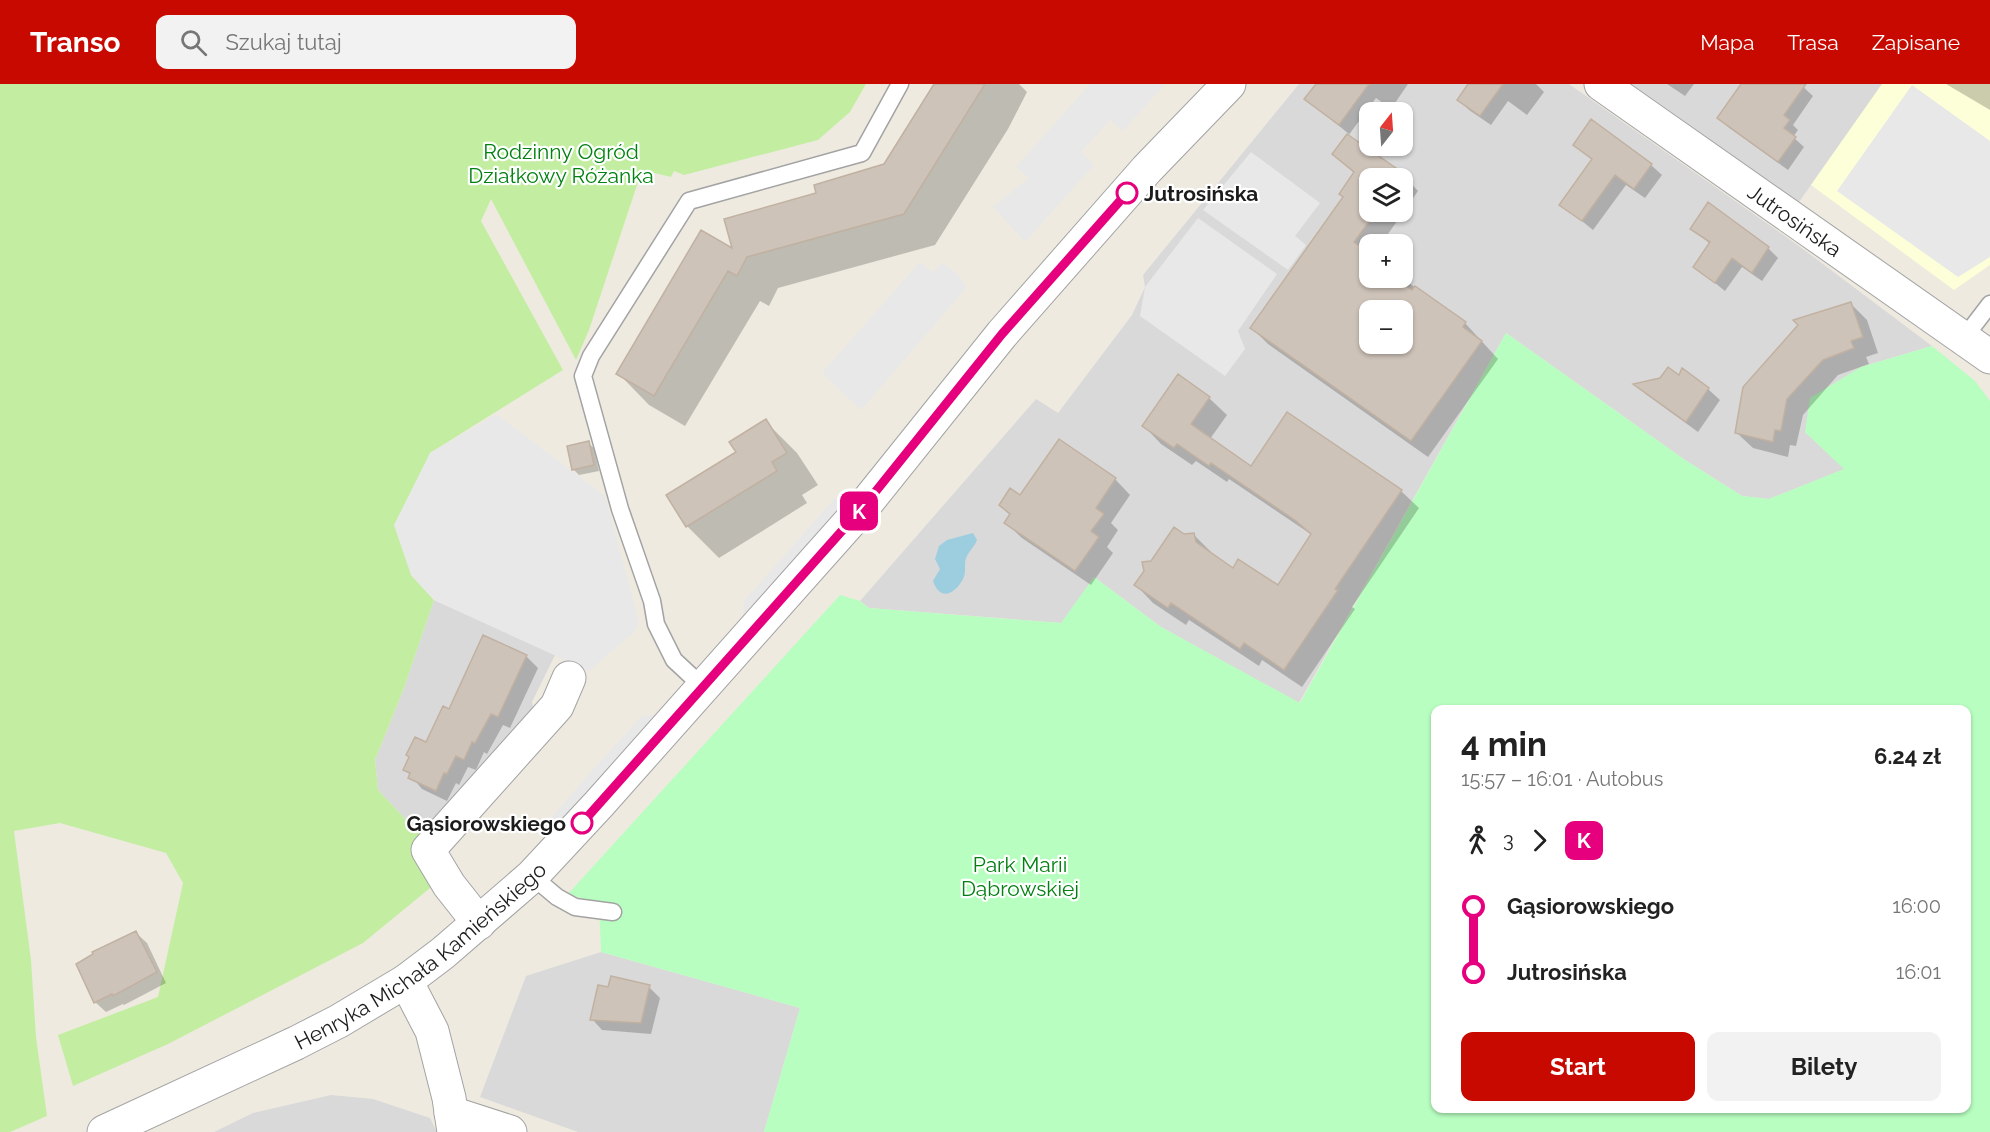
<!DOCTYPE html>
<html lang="pl">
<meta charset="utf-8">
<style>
:root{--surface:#fff;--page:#f2f2f2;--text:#222;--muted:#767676;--accent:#c70900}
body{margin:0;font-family:Raleway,sans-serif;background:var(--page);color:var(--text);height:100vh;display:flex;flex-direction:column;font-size:22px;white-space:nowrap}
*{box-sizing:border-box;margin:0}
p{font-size:20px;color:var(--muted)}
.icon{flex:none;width:33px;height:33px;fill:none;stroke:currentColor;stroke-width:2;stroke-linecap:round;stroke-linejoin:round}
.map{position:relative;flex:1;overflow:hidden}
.sheet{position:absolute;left:1431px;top:621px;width:540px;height:408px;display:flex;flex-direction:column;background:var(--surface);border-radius:12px;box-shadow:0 2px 4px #0004}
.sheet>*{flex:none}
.badge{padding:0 12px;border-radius:9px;font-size:21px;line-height:39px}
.needle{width:39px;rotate:17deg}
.buttons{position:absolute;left:1359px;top:18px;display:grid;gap:12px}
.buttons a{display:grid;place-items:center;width:54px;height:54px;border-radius:12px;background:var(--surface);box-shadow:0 2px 4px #0004;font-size:30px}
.map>.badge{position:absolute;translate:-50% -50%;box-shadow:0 0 0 3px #fff}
.legs{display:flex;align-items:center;gap:9px;height:66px;padding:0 30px;font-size:20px}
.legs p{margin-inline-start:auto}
.summary{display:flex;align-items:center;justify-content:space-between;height:102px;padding:0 30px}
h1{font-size:33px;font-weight:700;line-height:45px}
.action{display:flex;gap:12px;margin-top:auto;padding:12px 30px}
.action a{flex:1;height:69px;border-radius:12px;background:var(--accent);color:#fff;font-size:24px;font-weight:700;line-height:69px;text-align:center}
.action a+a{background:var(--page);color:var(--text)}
ul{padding:0 30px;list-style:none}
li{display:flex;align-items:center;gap:21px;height:66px;font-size:22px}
li i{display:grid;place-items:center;width:9px;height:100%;margin:0 8px;background:currentColor}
li i::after{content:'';width:15px;height:15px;margin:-8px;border:4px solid;border-radius:50%;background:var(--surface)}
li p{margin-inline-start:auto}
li:first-child i{background:linear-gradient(#0000 50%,currentColor 0)}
li:last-child i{background:linear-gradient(currentColor 50%,#0000 0)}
header{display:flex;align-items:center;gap:36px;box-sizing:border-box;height:84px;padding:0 30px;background:var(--accent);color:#fff}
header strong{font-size:28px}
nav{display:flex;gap:33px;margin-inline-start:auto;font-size:21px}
.search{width:420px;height:54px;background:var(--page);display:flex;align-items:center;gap:15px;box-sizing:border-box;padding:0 21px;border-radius:12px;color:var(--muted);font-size:22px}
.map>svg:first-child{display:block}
.residential{fill:#dad9d9;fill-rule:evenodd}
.education{fill:#fdffd8}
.grass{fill:#c3eea1}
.park{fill:#b8fec0;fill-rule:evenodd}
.parking{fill:#e8e8e8}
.water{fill:#9ccee0}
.shadow{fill:#0003;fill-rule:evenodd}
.building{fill:#cec3b9;stroke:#c1b1a1;stroke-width:1.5;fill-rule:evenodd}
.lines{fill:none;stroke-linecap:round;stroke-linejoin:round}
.service-casing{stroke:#a3a3a3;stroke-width:19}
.minor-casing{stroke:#a3a3a3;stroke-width:35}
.tertiary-casing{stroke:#a3a3a3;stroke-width:35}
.service{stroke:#fff;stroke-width:16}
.minor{stroke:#fff;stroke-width:33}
.tertiary{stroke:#fff;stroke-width:33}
.line-1-casing{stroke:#fff;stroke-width:14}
.line-1{stroke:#e6007e;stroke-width:9}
.stop-1-dot{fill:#fff;stroke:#e6007e;stroke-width:3}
.labels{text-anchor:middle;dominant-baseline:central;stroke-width:4.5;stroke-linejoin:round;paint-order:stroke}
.park-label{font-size:21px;fill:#028112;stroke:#fff}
.stop-label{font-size:21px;font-weight:bold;fill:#1c1c1c;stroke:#fff;text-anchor:start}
.street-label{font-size:21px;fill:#1c1c1c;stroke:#fff}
</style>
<header>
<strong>Transo</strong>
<div class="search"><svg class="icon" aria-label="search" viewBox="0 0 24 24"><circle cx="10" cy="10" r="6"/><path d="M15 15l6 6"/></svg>Szukaj tutaj</div>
<nav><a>Mapa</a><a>Trasa</a><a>Zapisane</a></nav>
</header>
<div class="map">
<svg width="1990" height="1048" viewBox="0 0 1990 1048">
<rect width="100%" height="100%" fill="#eeeae0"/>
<!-- residential -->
<path class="residential" d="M 1299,0 L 1569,0 L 1799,162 L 1932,262 L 1861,283 L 1805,348 L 1845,385 L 1769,415 L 1742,412 L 1685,376 L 1506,249 L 1299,619 L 1161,543 L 1094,493 L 1062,539 L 869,524 L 860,517 L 1036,315 L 1058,329 L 1132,231 L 1145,203 L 1143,191 ZM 1370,28 L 1402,28 L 1402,62 L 1370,62 ZM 1370,94 L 1402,94 L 1402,128 L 1370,128 ZM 1370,160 L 1402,160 L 1402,194 L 1370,194 ZM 1370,226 L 1402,226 L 1402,260 L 1370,260 Z
M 1632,0 L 1882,0 L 1799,118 Z
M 434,516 L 555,571 L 532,618 L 535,633 L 424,755 L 378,706 L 375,676 L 404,604 Z
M 601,868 L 800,924 L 764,1048 L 578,1048 L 480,1013 L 526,892 Z
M 331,1011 L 373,1015 L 430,1034 L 437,1048 L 214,1048 L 253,1029 Z"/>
<!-- education -->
<path class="education" d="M 1882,0 L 1990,0 L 1990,181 L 1954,206 L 1811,101 Z"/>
<!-- grass -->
<path class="grass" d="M 0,0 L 866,0 L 850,28 L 818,56 L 684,91 L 674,87 L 671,93 L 642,86 L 589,246 L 576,276 L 491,115 L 481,137 L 563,286 L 430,369 L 411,491 L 434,516 L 404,604 L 375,676 L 378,706 L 424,755 L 435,800 L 363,859 L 168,960 L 73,1002 L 58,951 L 158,913 L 183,799 L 166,769 L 60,739 L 14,747 L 31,876 L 36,953 L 47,1032 L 10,1048 L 0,1048 Z"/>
<!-- park -->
<path class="park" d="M 1506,249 L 1685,376 L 1742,412 L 1769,415 L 1844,385 L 1805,348 L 1810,314 L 1861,283 L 1932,262 L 1975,297 L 1990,317 L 1990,1048 L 764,1048 L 800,924 L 601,868 L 599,820 L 568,810 L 840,511 L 860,517 L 869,524 L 1061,539 L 1094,493 L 1161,543 L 1300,619 ZM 1436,626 L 1966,626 L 1966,1024 L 1436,1024 Z"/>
<!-- parking -->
<path class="parking" d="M 1090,0 L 1165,0 L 1123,47 L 1110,36 L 1081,68 L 1094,81 L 1025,158 L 993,123 L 1029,94 L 1016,83 Z
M 1912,1 L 1990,57 L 1990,173 L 1958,193 L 1837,107 Z
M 1251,68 L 1320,119 L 1295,152 L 1306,161 L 1288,186 L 1203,126 Z
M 1198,134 L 1277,190 L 1238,247 L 1245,265 L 1225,292 L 1140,232 L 1145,203 Z
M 920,178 L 933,188 L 943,179 L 959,192 L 966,204 L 861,326 L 822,289 Z
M 496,330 L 605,412 L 639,538 L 635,547 L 589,587 L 434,516 L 411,491 L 394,441 L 430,369 Z
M 836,413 L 846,421 L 743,535 L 744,517 Z
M 657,631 L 545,757 L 547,739 L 596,682 L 642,632 Z"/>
<!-- water -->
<path class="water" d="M 973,449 L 977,456 C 975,462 970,466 967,472 C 963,479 967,488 963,495 C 955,510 940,518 933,497 L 940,485 L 935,475 L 939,462 L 947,456 Z"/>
<!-- shadow -->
<path class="shadow" d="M 936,0 L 1019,0 L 1027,8 L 1008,45 L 935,161 L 778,204 L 769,222 L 760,217 L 685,342 L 649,321 L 618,289 L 734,167 L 818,110 L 885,81 Z
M 1318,0 L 1408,0 L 1391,25 L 1376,14 L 1348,52 L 1402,90 L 1418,107 L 1381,160 L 1370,160 L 1370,194 L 1402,194 L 1465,239 L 1498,275 L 1428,373 L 1268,260 L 1252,244 L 1345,114 L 1355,90 L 1334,70 L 1349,50 L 1306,15 ZM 1370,94 L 1402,94 L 1402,128 L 1370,128 ZM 1370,226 L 1402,226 L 1402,260 L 1370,260 Z
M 1470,0 L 1536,0 L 1544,8 L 1527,31 L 1508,17 L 1491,41 L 1469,26 L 1459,16 Z
M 1667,0 L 1694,0 L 1685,12 Z
M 1772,0 L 1800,0 L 1813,12 L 1793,41 L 1798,46 L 1793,53 L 1804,63 L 1788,86 L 1728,43 L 1719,34 Z
M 1946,0 L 1990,0 L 1990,26 Z
M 1591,38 L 1651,81 L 1662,91 L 1645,114 L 1626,101 L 1593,146 L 1561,120 L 1593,77 L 1575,61 Z
M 1708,120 L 1768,164 L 1778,174 L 1762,197 L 1742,183 L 1725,207 L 1695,183 L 1710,160 L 1692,144 Z
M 1851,220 L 1867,236 L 1878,269 L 1866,273 L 1869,280 L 1838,291 L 1803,331 L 1796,362 L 1790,361 L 1788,373 L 1753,364 L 1737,349 Z
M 1683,286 L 1708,305 L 1720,316 L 1698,348 L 1647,311 L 1636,301 L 1679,293 Z
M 1209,314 L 1227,331 L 1210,355 L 1251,384 L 1401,407 L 1419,424 L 1352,523 L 1355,525 L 1302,603 L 1262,576 L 1259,582 L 1189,536 L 1186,541 L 1153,519 L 1136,501 L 1152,478 L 1193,450 L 1211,468 L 1212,471 L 1233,486 L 1278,504 L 1312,451 L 1229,395 L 1227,398 L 1196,377 L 1192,381 L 1161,360 L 1144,342 Z
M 765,337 L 797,369 L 818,401 L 802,411 L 807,419 L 719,474 L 687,442 L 738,368 Z
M 588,359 L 594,364 L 599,387 L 579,391 L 574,386 L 569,363 Z
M 1115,395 L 1130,411 L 1111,439 L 1118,446 L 1107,463 L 1113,469 L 1091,501 L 1022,454 L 1006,439 L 1011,432 L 1000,421 L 1021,413 Z
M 526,572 L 538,584 L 510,644 L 503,641 L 487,670 L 484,668 L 476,686 L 468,683 L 459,701 L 456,699 L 447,717 L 422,705 L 405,685 L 427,660 L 450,627 Z
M 136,849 L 147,859 L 166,899 L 124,921 L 123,920 L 106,928 L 95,918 Z
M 649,903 L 660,914 L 651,950 L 602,946 L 592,935 L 609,905 Z"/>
<!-- building -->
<path class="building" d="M 934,0 L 985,0 L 904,130 L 747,173 L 737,192 L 728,187 L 654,312 L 616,290 L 701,146 L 732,164 L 724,135 L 816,109 L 814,101 L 884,80 Z
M 1316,0 L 1369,0 L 1339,41 L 1304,15 Z
M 1468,0 L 1503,0 L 1480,32 L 1457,16 Z
M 1741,0 L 1806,0 L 1784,31 L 1790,36 L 1784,44 L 1796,53 L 1778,78 L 1717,34 Z
M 1591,35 L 1652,80 L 1634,105 L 1615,91 L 1582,137 L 1559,121 L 1592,75 L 1573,61 Z
M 1347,50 L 1403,89 L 1399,94 L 1370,94 L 1370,128 L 1376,128 L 1354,158 L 1370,169 L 1370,194 L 1394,194 L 1412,206 L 1415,202 L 1466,238 L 1463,243 L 1482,257 L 1411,357 L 1250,244 L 1343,113 L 1339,110 L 1354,88 L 1332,70 ZM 1370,226 L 1402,226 L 1402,260 L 1370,260 Z
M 1708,118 L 1769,163 L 1752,189 L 1732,174 L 1715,199 L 1693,183 L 1710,158 L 1690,145 Z
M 1851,218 L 1863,253 L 1851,257 L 1854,264 L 1823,276 L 1787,315 L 1781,347 L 1775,346 L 1773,358 L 1735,349 L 1743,303 L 1798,241 L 1793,236 Z
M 1668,283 L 1679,291 L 1682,284 L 1709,304 L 1686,338 L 1633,300 L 1660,294 Z
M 1178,290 L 1210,313 L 1191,340 L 1251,382 L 1287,328 L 1402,406 L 1335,505 L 1338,506 L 1284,586 L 1244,559 L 1240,565 L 1171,519 L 1168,524 L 1134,501 L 1144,487 L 1142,478 L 1151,477 L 1174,443 L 1184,450 L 1194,449 L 1196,458 L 1233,484 L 1238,475 L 1278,501 L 1311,450 L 1296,437 L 1211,379 L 1209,382 L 1177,360 L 1174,364 L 1142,342 Z
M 766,335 L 787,369 L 772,378 L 777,387 L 686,443 L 666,411 L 736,368 L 729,358 Z
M 1059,355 L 1116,394 L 1096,424 L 1104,430 L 1091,447 L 1099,453 L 1075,487 L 1004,439 L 1010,430 L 999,421 L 1010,404 L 1020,411 Z
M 589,357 L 594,381 L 572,386 L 567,362 Z
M 483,551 L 527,571 L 498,633 L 491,630 L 475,659 L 472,658 L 464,676 L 456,672 L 447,690 L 444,689 L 436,707 L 408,694 L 410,689 L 403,686 L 409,673 L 406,671 L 415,653 L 426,658 L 443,622 L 449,625 Z
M 136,847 L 157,888 L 113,912 L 112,910 L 94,919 L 76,880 L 93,870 L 92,868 Z
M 611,892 L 650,901 L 641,939 L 590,936 L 598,901 L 608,903 Z"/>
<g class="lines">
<defs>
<path id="service" d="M 1964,254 L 1990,220
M 703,603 L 674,576 L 656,540 L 652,517 L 620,425 L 583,292 L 591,272 L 689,117 L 862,69 L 900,0
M 532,792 L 557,813 L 575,823 L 613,828"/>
<g id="minor">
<path id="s1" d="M 1601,0 L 1990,273"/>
<path d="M 479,839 L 449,801 L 428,766 L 557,622 L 569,594"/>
<path d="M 406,897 L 432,947 L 449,1014 L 454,1048"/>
<path d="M 451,1029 L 510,1048"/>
</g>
<g id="tertiary">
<path id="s2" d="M 104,1048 L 296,959 L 339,937 L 406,897 L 443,869 L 532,792 L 599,720 L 864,422 L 1002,250 L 1147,85 L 1229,0"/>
</g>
</defs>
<!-- service casing -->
<use href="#service" class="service-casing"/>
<!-- minor casing -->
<use href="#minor" class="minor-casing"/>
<!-- tertiary casing -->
<use href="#tertiary" class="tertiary-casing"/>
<!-- service -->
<use href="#service" class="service"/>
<!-- minor -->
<use href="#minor" class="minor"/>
<!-- tertiary -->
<use href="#tertiary" class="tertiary"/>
</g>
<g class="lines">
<defs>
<path id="line-1" d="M 582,739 L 864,422 L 1002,250 L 1127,109"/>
</defs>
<!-- line-1 casing -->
<use href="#line-1" class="line-1-casing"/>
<!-- line-1 -->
<use href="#line-1" class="line-1"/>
</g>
<!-- markers -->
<g class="stop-1-dot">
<circle cx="1127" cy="109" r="10"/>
<circle cx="582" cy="739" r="10"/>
</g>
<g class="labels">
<!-- park labels -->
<g class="park-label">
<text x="561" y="67">Rodzinny Ogród<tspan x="561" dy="24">Działkowy Różanka</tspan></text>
<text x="1020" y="780">Park Marii<tspan x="1020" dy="24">Dąbrowskiej</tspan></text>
</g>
<!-- stop labels -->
<g class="stop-label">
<text x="1144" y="109">Jutrosińska</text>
<text x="566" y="739" text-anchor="end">Gąsiorowskiego</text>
</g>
<!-- street labels -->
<g class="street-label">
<text stroke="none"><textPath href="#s1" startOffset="237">Jutrosińska</textPath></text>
<text stroke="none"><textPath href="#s2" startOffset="364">Henryka Michała Kamieńskiego</textPath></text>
</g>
</g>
</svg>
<div class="buttons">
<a><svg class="needle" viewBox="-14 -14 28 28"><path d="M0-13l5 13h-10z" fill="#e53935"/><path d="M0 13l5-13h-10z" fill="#767676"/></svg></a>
<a><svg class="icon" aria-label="layers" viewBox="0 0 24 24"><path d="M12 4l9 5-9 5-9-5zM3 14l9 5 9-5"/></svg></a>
<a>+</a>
<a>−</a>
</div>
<b class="badge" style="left:859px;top:427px;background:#e6007e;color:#fff">K</b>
<section class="sheet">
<div class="summary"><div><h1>4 min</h1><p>15:57 – 16:01 · Autobus</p></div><b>6.24 zł</b></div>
<div class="legs"><svg class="icon" aria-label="walk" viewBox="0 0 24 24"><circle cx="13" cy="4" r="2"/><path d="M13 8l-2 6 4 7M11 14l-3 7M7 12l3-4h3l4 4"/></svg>3<svg class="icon" aria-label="forward" viewBox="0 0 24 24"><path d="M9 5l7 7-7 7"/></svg><b class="badge" style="background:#e6007e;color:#fff">K</b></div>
<ul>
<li><i style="color:#e6007e"></i><b>Gąsiorowskiego</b><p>16:00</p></li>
<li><i style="color:#e6007e"></i><b>Jutrosińska</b><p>16:01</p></li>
</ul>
<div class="action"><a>Start</a><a>Bilety</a></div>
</section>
</div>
